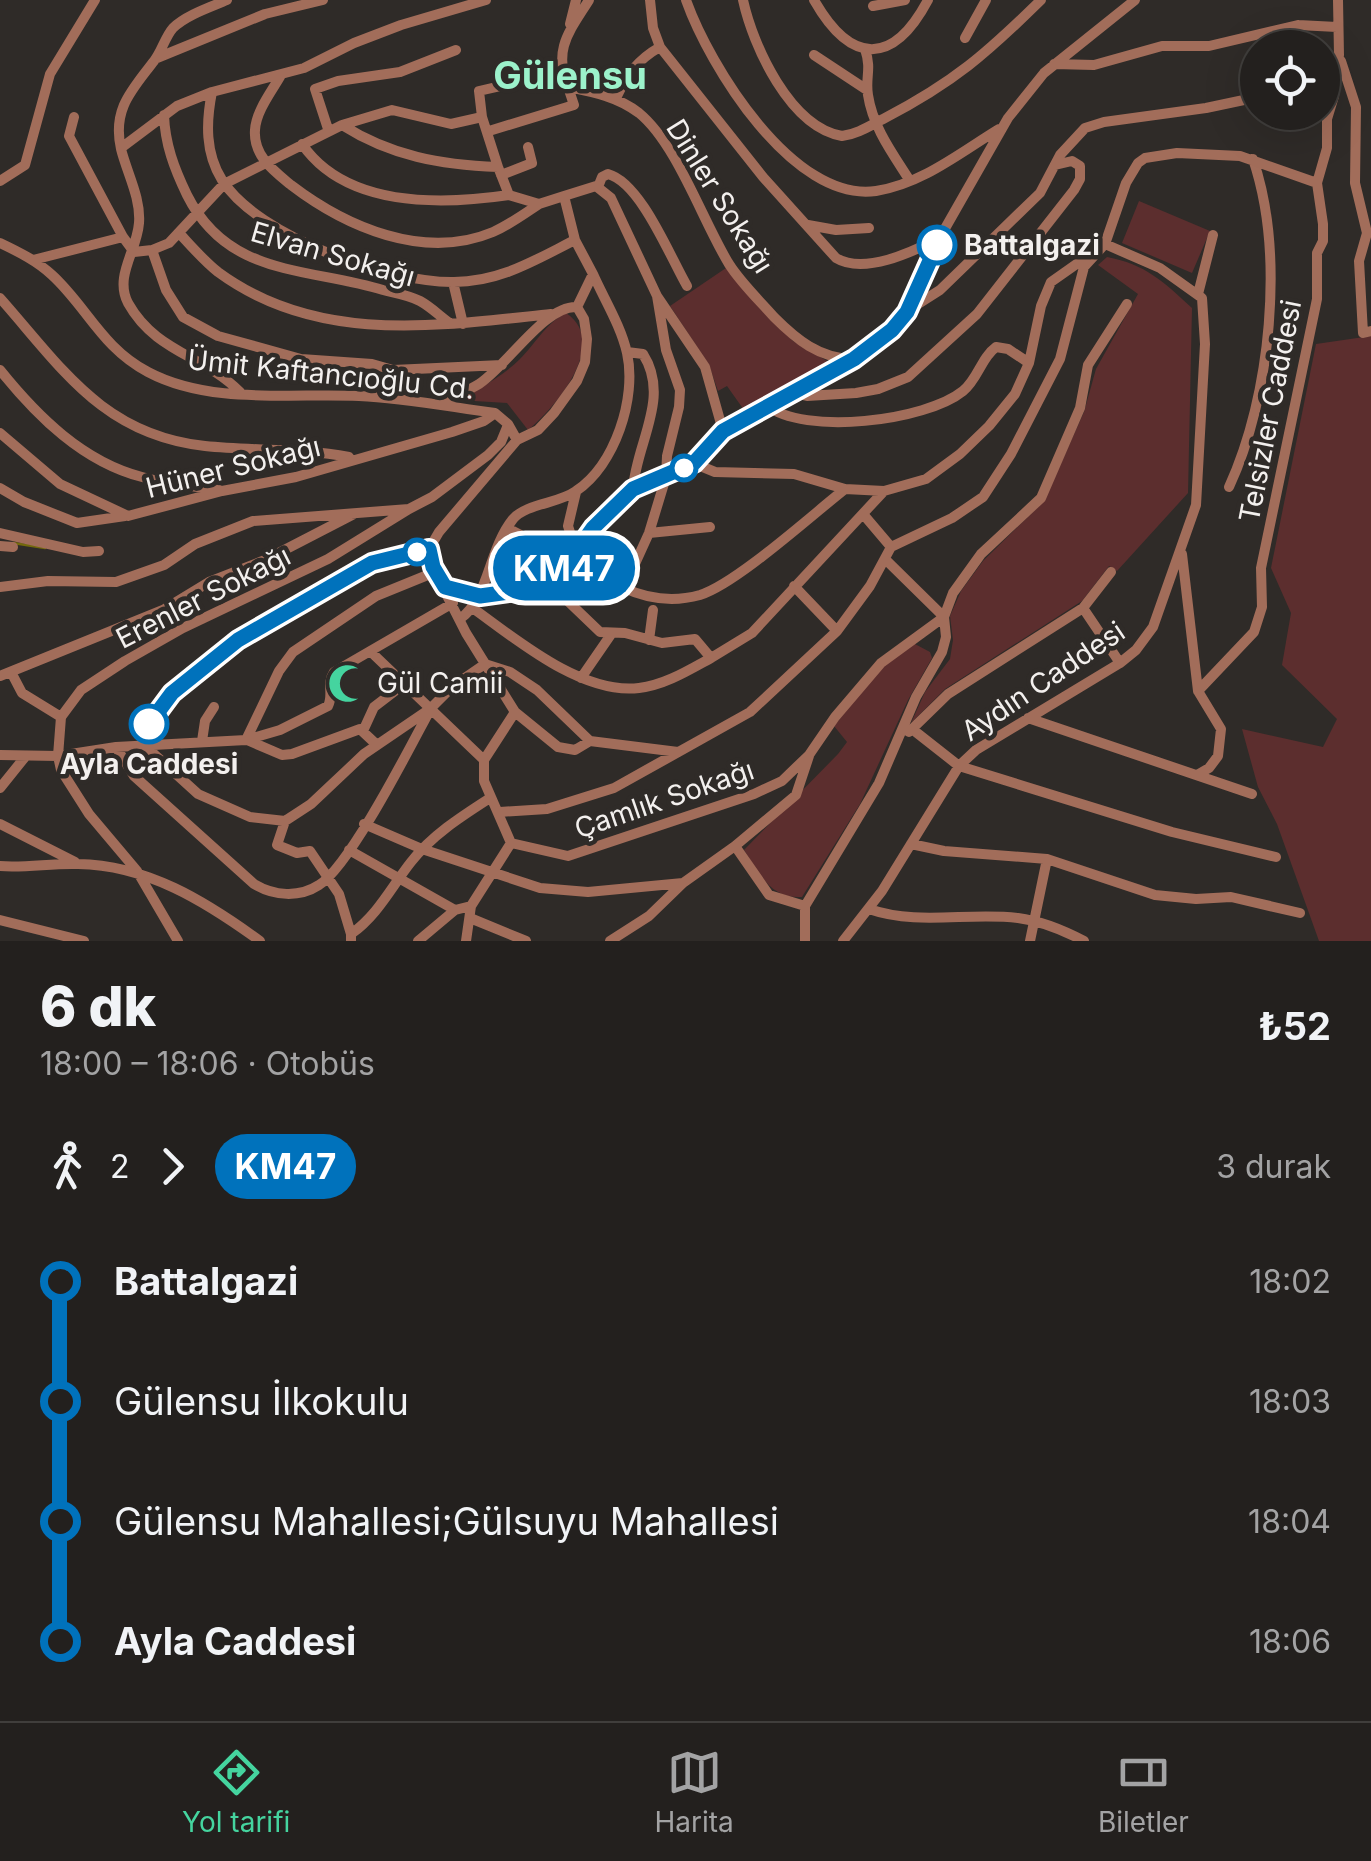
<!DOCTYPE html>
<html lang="tr">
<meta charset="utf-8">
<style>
:root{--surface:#23201e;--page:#2b2827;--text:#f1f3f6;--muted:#a3a3a4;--line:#403e3c;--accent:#45d49f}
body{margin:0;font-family:Inter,sans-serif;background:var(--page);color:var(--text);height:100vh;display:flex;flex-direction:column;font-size:38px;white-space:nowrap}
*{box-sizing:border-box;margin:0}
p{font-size:32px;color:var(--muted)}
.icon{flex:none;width:55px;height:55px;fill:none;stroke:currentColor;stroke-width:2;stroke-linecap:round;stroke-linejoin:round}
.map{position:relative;height:941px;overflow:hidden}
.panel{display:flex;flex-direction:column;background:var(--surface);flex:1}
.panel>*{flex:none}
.badge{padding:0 20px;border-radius:32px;font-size:35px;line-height:65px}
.fabs{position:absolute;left:1240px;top:30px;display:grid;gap:20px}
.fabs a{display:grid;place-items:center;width:100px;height:100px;border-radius:50%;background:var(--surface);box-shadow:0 10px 40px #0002,0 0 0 2px var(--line);font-size:50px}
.map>.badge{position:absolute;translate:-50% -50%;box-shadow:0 0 0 5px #fff}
.legs{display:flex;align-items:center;gap:15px;height:110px;padding:0 40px;font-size:32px}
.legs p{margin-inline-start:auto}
.headline{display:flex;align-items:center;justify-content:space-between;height:170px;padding:0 40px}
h1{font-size:55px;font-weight:800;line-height:75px}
ul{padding:0 40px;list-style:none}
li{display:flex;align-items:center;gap:35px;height:120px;font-size:38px}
li i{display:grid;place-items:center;width:15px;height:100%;margin:0 12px;background:currentColor}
li i::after{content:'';width:25px;height:25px;margin:-12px;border:8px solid;border-radius:50%;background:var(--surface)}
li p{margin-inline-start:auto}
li:first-child i{background:linear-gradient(#0000 50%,currentColor 0)}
li:last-child i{background:linear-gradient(currentColor 50%,#0000 0)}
.dock{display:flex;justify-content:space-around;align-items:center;height:140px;border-top:2px solid var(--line);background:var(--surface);font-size:28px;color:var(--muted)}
.dock a{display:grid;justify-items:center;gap:5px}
.dock .on{color:var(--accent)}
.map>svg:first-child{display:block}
.green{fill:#5c2e2e}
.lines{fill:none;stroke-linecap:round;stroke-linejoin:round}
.stream{stroke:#73690c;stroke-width:2.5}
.minor{stroke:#a26d5a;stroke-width:10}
.line-1-casing{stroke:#fff;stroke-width:22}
.line-1{stroke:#0072bc;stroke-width:15}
.stop-1-dot{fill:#fff;stroke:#0072bc;stroke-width:5}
.labels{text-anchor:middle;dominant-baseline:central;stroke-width:9;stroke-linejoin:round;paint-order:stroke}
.street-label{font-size:28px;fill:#f3f0ee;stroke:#2f2b28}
.stop-label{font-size:28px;font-weight:bold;fill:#f3f0ee;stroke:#2f2b28;text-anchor:start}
.poi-label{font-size:28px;fill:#f3f0ee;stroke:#2f2b28;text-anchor:start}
.district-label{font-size:38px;font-weight:bold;fill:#9cf2cb;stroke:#2f2b28}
</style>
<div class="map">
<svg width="1371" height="941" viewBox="0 0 1371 941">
<rect width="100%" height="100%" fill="#2f2b28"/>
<!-- green -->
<path class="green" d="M 1139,201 L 1210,231 L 1192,273 L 1122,243 Z
M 1107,257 C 1145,264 1164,282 1192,308 L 1188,493 L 1117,571 L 1109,566 L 1082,601 L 945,689 L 911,723 L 925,692 L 950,659 L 953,640 L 950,616 L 961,591 L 983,561 L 1044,501 L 1084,412 L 1096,369 L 1138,294 L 1098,265 Z
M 726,268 L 793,341 L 834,365 L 744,410 L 727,386 L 718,391 L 709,365 L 670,306 Z
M 566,313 C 611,343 554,409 528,430 L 507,403 L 458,400 C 480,388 502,377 520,359 C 536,343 546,323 566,313 Z
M 1371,336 L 1371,941 L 1319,941 L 1277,824 L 1258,787 L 1242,729 L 1323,747 L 1337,719 L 1282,665 L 1291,613 L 1271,568 L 1316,344 Z
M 913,643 L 930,652 L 932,658 L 908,700 L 860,804 L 802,897 C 770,899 759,873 744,850 L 838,754 L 847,742 L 834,726 C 858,697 880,662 913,643 Z"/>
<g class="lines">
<!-- stream -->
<path class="stream" d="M 13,543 L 45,548"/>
<!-- minor -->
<path class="minor" d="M 227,0 C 211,7 186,15 173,28 C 165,37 162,51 154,61 C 132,90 112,109 121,149 C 127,173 141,198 139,223 C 137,251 114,276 128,303 C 156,353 204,355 240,392
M 589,0 C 569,32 553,49 568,87 C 594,92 618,97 639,113 C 677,144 703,222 729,264 C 741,283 759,300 774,317 C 797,340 819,358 852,359
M 650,0 L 653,28 L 660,47 L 763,177 L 836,258 C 864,275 912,252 938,239
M 686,0 C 709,65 793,203 876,191 C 922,184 961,152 999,129
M 743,0 C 753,46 790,127 842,136 C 858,134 871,125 885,118 C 954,82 986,54 1041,0
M 814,0 C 851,65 893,66 928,0
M 873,6 L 905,0
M 570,24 L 576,0
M 965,38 L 986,0
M 1294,48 L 1298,25
M 865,49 C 872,70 865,77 868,95 C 873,128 893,154 910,181
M 814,55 L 867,90
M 157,58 L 265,14 L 323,0
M 1341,61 L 1356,107 L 1355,183 L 1367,233 L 1359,261 L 1363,333 L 1371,331
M 1054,64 L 1094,65 L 1162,46 L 1209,46 L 1298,25 L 1337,27
M 281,75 C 272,91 256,111 255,130 C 253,156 274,171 291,185 C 346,227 424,261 493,232 C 509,225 524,214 539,204
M 212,92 C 206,122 205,153 222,180 C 258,237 390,283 454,282 C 500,282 535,260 575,240
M 616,98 C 627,75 637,60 660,47
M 164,115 C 165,144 174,168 187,195 C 228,277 306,267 383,290 C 395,293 409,295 420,301 C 431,307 441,317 451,324
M 74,117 L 69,136 L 123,237
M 342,125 L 392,110 L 451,124 L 482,117
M 328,129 L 315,89 L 338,81 L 400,72 L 456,50
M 489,131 L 574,105 L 568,87
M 302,144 C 346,208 441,205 509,195
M 121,148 L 177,106 L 212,92 L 304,68 L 354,43 L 401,25 L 486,0
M 498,167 L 482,117 L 479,91 L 562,72
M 501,175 L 532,163 L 528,147
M 0,181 L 25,165 L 50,74 L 95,0
M 598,187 L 602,177 L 608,174 C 641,183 670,257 687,286
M 564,196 L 596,186 L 611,198 L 657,296 L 705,367 L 723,431
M 808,225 L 836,230 L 869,228
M 180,234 C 192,247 204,261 218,272 C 317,345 437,326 551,314
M 0,243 C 19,252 37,261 52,275 C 87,307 102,348 148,372 C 210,405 292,393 359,396 C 405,398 450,407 495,413 L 508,424 L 517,440
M 152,250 L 166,290 L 183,317 L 218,336 L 301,359 L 372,364 L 393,370 L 502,365
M 134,252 L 152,250 L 169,243 L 224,184 L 342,125 C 391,156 441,165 498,167 L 509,195 L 539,204 L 564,196 L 575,240 L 593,274 L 577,307 L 584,319 L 587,339 L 585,362 L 577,381 L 554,413 L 538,430 L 517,440 L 439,532 L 429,549 L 372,563 L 238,640 L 212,659 L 158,707 L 149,724 L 144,745
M 33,260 L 123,237 L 134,252
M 453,282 L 463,324
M 1198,294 L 1213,235
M 0,298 C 62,368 103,435 205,446 C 253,451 301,448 349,457
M 907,311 L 940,290 L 1040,193 L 1060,155 L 1085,128 L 1104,122 L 1206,108 L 1258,97
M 627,352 L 643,354 C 671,398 636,443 633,489
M 0,370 C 37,416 83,462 142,477 C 167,484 194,486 219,490
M 794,393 L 807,396 L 856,393 L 878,389 L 908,377 L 977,314 L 1074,190 L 1080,179 L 1080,166 L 1072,161 L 1055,165
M 436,404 C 451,398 466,392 479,384 C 508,365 545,305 577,307
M 766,405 C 804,436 926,421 963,391 C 978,379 981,358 996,347 L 1008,349 L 1029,363
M 0,433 L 60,484 L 128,516 L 222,491 L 296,477 L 452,432 L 484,421 L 494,414
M 693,463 L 715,472 L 794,474 L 845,489 L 884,491
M 1229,487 C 1271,396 1285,254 1253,159
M 0,488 L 24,502 L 77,523 L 125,516
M 576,492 L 568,526 L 576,551
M 863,514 L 891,547
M 507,528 L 532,541
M 0,533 L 83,552 L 99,551
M 649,533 L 710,527
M 0,546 L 13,547
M 429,549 L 435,572 L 466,633 L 515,712 L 484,760 L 484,781 L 511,843 L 471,906 L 466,941
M 1182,554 L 1198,691 L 1221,729 L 1218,756 L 1209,768 L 1197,775
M 552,586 L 600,632 L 625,633 L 662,643 L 695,639 L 711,658 L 752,633 L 884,491 L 926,479 L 960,454 L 989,426 L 1015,394 L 1029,363 L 1041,306 L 1051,282 L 1105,244 L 1160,268 L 1202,298 L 1205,344 L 1196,505 L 1153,627 L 1136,650 L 1120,663 L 976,750 L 959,766 L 882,891 L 843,941
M 553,586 L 624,588 L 649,533 L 666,477 L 667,456 L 679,407 L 680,390 L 666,350 L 657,296
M 794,586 L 837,631
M 0,587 L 48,581 L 116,582 L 164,565 L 195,544 L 253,521 L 409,509 L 432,497 L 488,455 L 501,442 L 508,425
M 445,587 L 480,596 L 552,586 L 593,528 L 633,489 L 693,463 L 723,431 L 853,359 L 891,330 L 907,311 L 939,239 L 1008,118 L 1044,73 L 1135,0
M 624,588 C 648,599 675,602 700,595 C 736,584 813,514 845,489
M 1083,608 L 1120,663
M 474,609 C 518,641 583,695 639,688 C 665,685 689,670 711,658
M 460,619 C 489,598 488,550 513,519 C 527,503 558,504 576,491 C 615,465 637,398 627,353 C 621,326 604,299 593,274
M 649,640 L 653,610
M 371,652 L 484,760
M 11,672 L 22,693 L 61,717
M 0,676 L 163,610 L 209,582 L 265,560 L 354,514
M 581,678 L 612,633
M 1198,691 L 1254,632 L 1262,607 L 1261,568 L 1317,299 L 1317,253 L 1323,241 L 1323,224 L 1317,183 L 1327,148 L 1327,119 L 1334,96 L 1339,55 L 1338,0
M 515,712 L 558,747 L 575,750 L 590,741
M 1028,718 L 1252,794
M 912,729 L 959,766 L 1172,832 L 1276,857
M 363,731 L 374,707 L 404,684
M 909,732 L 948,694 L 1083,608 L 1111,572
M 246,740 L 279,671 L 293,652 L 376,596 L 435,572
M 247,740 L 282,755 L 292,754 L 360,729 L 377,745
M 202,741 L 205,721 L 214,707
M 144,745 L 198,794 L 250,817 L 285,821 L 311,804 L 364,754 L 430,709 L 453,686 L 485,664 L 510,672 L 537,690 L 590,741 L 678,752
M 116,747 L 134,776 L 254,884 C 274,896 299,898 319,885 C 350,866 410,747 430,710
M 0,755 L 58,756 L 116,747 L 246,740 L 280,730 L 328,706 C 334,695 326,684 334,672 L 453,603
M 0,788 L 25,757
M 500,812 L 547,809 L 614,788 L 750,712 L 837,631 L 870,586 L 891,547 L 952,518 L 983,497 L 1011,454 L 1060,359 L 1084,267 L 1105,244 L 1126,183 L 1138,163 L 1145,158 L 1177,153 L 1240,156 L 1317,183
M 285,821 L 277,845 L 297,853 L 310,851 L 339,894 L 351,934
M 0,824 L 75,862
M 364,824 L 422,849 L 540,888 L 588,892 L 683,883
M 511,843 L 568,856 L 754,794 L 782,781 L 809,755 L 835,717 L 881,663 L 944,617 L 885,559
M 911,844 L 944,851 L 1047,859 L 1155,895 L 1196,899 L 1231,897 L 1300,913
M 349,850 L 455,910
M 0,866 C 26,868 52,863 78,864 C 147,865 205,901 260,941
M 805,906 L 769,895 L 735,846 L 796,795 L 809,756
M 869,909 C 918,926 967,912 1018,918 C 1042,921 1063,930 1084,941
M 470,918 L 526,941
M 0,920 L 84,941
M 178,941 L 137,871 L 89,814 L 61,770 L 58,756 L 61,717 L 81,690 L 125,661 L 183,628 L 328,559 L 409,509
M 351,941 L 351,934 C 378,915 392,886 411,862 C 432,835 462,816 490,798
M 418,941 L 455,910 L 471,906
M 610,941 L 649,916 L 683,883 L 735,846
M 805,941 L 805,906 L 879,783 L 916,697 L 942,652 L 946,637 L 944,617 L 953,593 L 981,554 L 1041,498 L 1080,408 L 1088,365 L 1127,304
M 1030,941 L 1047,859"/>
</g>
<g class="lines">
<defs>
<path id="line-1" d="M 149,724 L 172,693 L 238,640 L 372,563 L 429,549 L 433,567 L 445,587 L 480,596 L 552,586 L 593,528 L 633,489 L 694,463 L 723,431 L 854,359 L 892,330 L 907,312 L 937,245"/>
</defs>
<!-- line-1 casing -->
<use href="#line-1" class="line-1-casing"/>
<!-- line-1 -->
<use href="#line-1" class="line-1"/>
</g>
<!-- icons -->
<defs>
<symbol id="mosque-bare" viewBox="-9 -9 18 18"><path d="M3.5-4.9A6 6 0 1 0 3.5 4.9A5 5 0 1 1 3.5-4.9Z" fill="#45d49f" stroke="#2f2b28" stroke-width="2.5" paint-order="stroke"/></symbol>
</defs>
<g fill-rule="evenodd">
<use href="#mosque-bare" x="320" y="656" width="55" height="55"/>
</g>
<!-- markers -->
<g class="stop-1-dot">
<circle cx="937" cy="245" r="18"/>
<circle cx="684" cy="468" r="12"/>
<circle cx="417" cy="552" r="12"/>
<circle cx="149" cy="724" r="18"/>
</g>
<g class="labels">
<!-- street labels -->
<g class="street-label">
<text transform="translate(720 196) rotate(58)">Dinler Sokağı</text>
<text transform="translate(333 254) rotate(16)">Elvan Sokağı</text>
<text transform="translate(331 374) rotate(6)">Ümit Kaftancıoğlu Cd.</text>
<text transform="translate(1270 411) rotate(-79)">Telsizler Caddesi</text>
<text transform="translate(233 467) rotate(-14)">Hüner Sokağı</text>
<text transform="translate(203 597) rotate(-27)">Erenler Sokağı</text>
<text transform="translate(1043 681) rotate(-34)">Aydın Caddesi</text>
<text transform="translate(664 799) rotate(-19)">Çamlık Sokağı</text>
</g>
<!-- stop labels -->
<g class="stop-label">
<text x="964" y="245">Battalgazi</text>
<text x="149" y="764" text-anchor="middle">Ayla Caddesi</text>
</g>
<!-- poi labels -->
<g class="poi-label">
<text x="377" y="683">Gül Camii</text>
</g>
<!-- district labels -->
<g class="district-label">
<text x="570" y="75">Gülensu</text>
</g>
</g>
</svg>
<div class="fabs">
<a><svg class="icon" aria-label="locate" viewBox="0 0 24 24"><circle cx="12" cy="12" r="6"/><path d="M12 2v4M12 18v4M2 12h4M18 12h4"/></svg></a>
</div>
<b class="badge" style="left:564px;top:568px;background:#0072bc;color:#fff">KM47</b>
</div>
<section class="panel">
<div class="headline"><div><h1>6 dk</h1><p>18:00 – 18:06 · Otobüs</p></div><b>₺52</b></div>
<div class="legs"><svg class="icon" aria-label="walk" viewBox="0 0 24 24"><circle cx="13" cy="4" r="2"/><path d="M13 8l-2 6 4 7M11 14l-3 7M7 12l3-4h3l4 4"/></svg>2<svg class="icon" aria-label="forward" viewBox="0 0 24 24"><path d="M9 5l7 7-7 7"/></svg><b class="badge" style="background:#0072bc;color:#fff">KM47</b><p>3 durak</p></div>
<ul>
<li><i style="color:#0072bc"></i><b>Battalgazi</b><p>18:02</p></li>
<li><i style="color:#0072bc"></i><span>Gülensu İlkokulu</span><p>18:03</p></li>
<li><i style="color:#0072bc"></i><span>Gülensu Mahallesi;Gülsuyu Mahallesi</span><p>18:04</p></li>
<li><i style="color:#0072bc"></i><b>Ayla Caddesi</b><p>18:06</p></li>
</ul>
</section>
<nav class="dock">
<a class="on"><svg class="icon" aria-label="directions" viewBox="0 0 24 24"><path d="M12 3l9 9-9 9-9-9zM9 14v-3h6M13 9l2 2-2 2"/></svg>Yol tarifi</a>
<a><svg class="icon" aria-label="map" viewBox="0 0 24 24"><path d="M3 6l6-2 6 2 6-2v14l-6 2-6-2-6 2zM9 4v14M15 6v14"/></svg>Harita</a>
<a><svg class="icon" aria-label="tickets" viewBox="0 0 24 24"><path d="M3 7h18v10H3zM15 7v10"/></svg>Biletler</a>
</nav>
